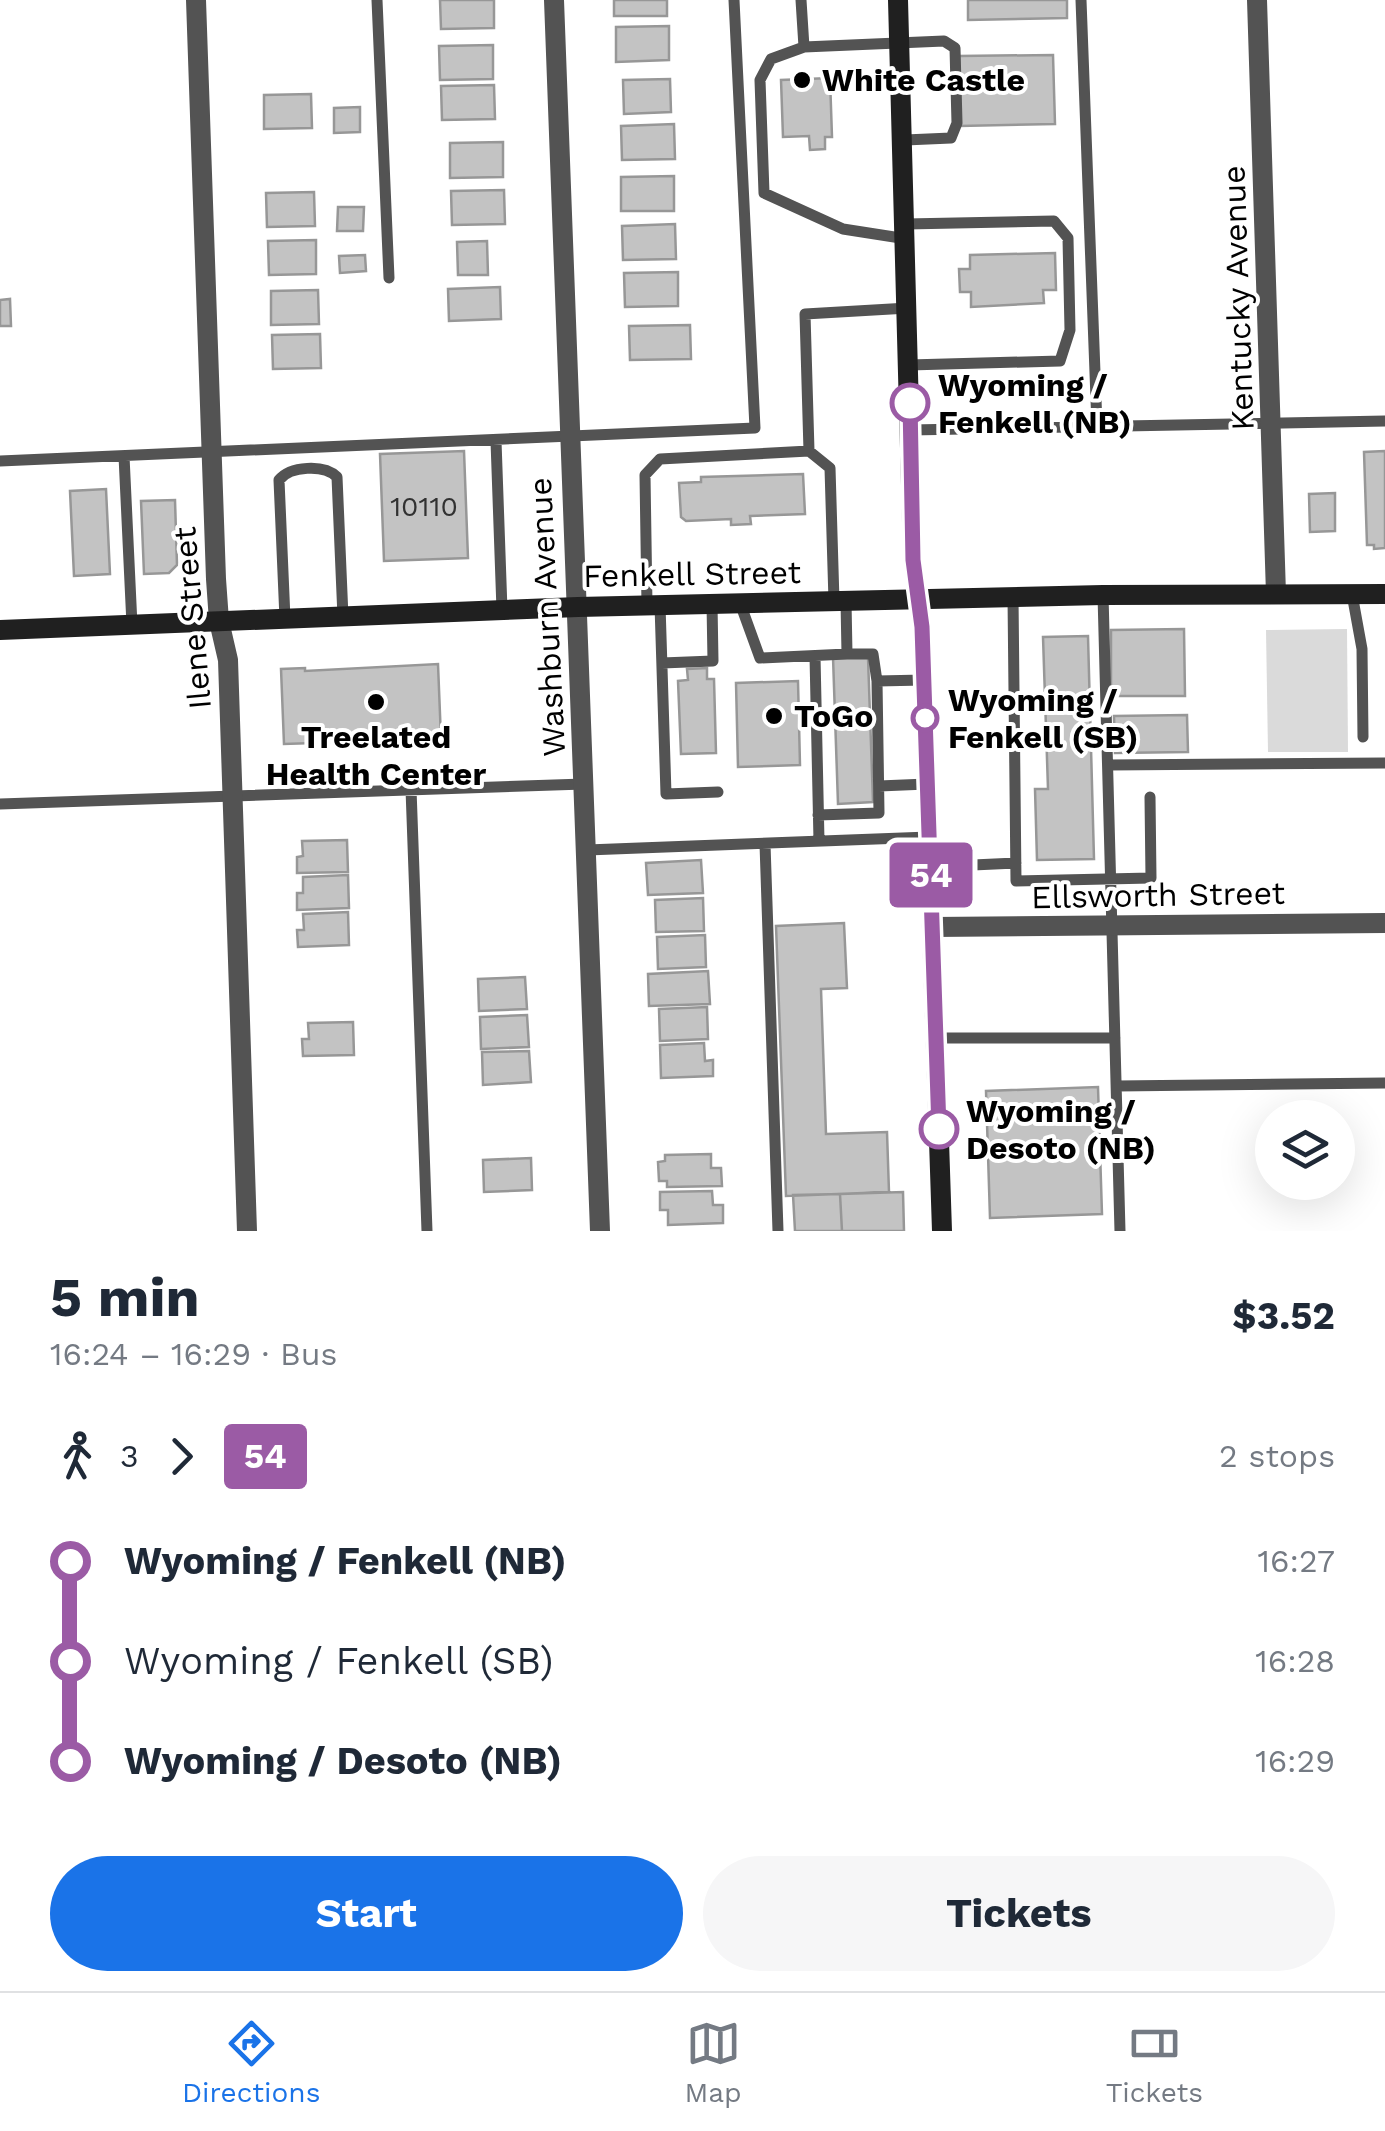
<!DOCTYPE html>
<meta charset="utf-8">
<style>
:root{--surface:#fff;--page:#f6f6f7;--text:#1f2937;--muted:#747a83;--line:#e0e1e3;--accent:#1a73e8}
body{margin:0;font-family:"Work Sans",sans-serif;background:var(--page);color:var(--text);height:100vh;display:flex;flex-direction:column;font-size:38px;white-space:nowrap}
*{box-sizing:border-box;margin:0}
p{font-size:32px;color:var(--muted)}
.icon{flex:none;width:55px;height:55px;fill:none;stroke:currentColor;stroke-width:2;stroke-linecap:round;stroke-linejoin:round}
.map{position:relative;height:1231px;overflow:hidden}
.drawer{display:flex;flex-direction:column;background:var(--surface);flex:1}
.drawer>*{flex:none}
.badge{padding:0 20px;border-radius:8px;font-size:35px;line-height:65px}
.buttons{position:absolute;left:1255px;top:1100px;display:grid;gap:20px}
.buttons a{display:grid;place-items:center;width:100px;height:100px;border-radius:50%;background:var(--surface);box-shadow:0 10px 40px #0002;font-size:50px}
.map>.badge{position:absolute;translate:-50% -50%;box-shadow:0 0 0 5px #fff}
.legs{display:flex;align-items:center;gap:15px;height:110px;padding:0 50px;font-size:32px}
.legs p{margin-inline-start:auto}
.summary{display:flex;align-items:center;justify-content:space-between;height:170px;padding:0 50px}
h1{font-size:55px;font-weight:700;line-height:75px}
.button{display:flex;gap:20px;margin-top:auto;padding:20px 50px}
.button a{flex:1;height:115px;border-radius:60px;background:var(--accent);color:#fff;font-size:40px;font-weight:700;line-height:115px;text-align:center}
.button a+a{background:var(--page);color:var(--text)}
ul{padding:0 50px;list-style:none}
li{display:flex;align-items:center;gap:35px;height:100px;font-size:38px}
li i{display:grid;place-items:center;width:15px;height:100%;margin:0 12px;background:currentColor}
li i::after{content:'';width:25px;height:25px;margin:-12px;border:8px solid;border-radius:50%;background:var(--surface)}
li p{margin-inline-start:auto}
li:first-child i{background:linear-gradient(#0000 50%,currentColor 0)}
li:last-child i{background:linear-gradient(currentColor 50%,#0000 0)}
.menu{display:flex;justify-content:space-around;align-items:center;height:140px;border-top:2px solid var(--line);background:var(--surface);font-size:28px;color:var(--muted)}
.menu a{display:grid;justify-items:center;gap:5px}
.menu .on{color:var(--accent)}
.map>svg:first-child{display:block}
.green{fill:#dadada}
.building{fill:#c3c3c3;stroke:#979797;stroke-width:2.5}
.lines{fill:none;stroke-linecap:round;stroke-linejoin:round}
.lane{stroke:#535353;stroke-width:11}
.street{stroke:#535353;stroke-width:20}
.secondary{stroke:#202020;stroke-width:20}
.line-1-casing{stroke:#fff;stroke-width:22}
.line-1{stroke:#9b5ba5;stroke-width:15}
.poi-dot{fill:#000;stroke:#fff;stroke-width:4}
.stop-1-dot{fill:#fff;stroke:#9b5ba5;stroke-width:5}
.labels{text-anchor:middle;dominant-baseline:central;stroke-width:8;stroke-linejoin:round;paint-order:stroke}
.number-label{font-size:28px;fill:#313131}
.poi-label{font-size:32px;font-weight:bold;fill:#000;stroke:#fff;text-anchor:start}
.street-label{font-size:32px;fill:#000;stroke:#fff}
.stop-label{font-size:32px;font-weight:bold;fill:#000;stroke:#fff;text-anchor:start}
</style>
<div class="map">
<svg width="1385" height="1231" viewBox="0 0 1385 1231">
<rect width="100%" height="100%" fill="#fff"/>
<!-- green -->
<path class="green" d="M 1347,629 L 1348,752 L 1268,752 L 1266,630 Z"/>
<!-- building -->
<path class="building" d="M 440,0 L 494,0 L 494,28 L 441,29 Z
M 614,0 L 667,0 L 667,16 L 614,16 Z
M 968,0 L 1067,0 L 1067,18 L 968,20 Z
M 669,26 L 669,60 L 616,62 L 616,27 Z
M 493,45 L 493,79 L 440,80 L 439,46 Z
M 1053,55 L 1055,124 L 960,126 L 959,56 Z
M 830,78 L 832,137 L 825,137 L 825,149 L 810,150 L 809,136 L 783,137 L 781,80 Z
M 670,79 L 671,112 L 624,114 L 623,80 Z
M 494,85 L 495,119 L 442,120 L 441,86 Z
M 311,94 L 312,128 L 264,129 L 264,95 Z
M 360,107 L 360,132 L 334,133 L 334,108 Z
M 674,124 L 675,159 L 622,160 L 621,126 Z
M 503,142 L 503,177 L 450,178 L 450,143 Z
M 674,176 L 674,211 L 621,211 L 621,177 Z
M 504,190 L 505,224 L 452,225 L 451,191 Z
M 314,192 L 315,226 L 267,227 L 266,193 Z
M 338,207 L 364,207 L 363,231 L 337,231 Z
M 675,224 L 676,259 L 623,260 L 622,226 Z
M 316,240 L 316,274 L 269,275 L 268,241 Z
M 487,241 L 488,275 L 458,275 L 457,242 Z
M 1055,253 L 1056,290 L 1043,290 L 1044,303 L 971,307 L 971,292 L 960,292 L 959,269 L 970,269 L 970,255 Z
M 365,255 L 366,271 L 340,273 L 339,256 Z
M 678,272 L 678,306 L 625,307 L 624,273 Z
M 500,287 L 501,319 L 449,321 L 448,289 Z
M 318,290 L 319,324 L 271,325 L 271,291 Z
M 10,299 L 11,326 L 0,326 L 0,300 Z
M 690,325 L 691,359 L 630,360 L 629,326 Z
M 320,334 L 321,368 L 273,369 L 272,335 Z
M 464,451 L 468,558 L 384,561 L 380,454 Z
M 1385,451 L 1385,548 L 1374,549 L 1374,545 L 1367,545 L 1364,452 Z
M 803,474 L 805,514 L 750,516 L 751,524 L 731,525 L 731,519 L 686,521 L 681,517 L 679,483 L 701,482 L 701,477 Z
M 106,489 L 110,574 L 74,576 L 70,491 Z
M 1335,493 L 1335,531 L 1310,532 L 1309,494 Z
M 175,500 L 177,565 L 169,573 L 144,574 L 141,501 Z
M 1184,629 L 1185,696 L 1111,696 L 1111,630 Z
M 1088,636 L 1094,859 L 1037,860 L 1035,789 L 1048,789 L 1043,637 Z
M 833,657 L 868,657 L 873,802 L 838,804 Z
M 438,664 L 441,739 L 284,744 L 281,669 L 305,668 L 305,671 Z
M 707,668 L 707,679 L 714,679 L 716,753 L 681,754 L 678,681 L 688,680 L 687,669 Z
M 798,681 L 800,765 L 738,767 L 736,683 Z
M 1187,715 L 1188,752 L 1115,753 L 1114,716 Z
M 347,840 L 348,872 L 297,873 L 297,857 L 303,856 L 302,841 Z
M 701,860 L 703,893 L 648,895 L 646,863 Z
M 348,875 L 349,908 L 297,910 L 297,893 L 303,893 L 303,877 Z
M 703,898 L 704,931 L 656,932 L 655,900 Z
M 348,912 L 349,945 L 298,947 L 297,930 L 304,930 L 303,914 Z
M 844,923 L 847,988 L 821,989 L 826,1134 L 887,1132 L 889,1192 L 786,1196 L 776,926 Z
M 705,935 L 706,967 L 658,969 L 657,937 Z
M 708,971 L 710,1004 L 649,1006 L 648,974 Z
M 525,977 L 527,1009 L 479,1011 L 478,979 Z
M 707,1007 L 708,1039 L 660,1041 L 659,1009 Z
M 527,1015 L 529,1047 L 481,1049 L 480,1017 Z
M 353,1022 L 354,1055 L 303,1056 L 302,1039 L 309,1039 L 308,1023 Z
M 704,1043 L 705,1061 L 713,1060 L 713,1076 L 661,1078 L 660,1045 Z
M 529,1051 L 531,1082 L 483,1085 L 482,1052 Z
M 1098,1087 L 1102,1214 L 990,1218 L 986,1091 Z
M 711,1154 L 711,1168 L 721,1168 L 722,1186 L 667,1187 L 667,1181 L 659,1181 L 658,1162 L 665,1161 L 665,1155 Z
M 531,1158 L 532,1190 L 484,1192 L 483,1160 Z
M 712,1191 L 713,1205 L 723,1205 L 723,1223 L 668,1225 L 668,1210 L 660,1210 L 660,1192 Z
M 903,1192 L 904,1231 L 842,1231 L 840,1194 Z
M 840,1194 L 842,1231 L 795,1231 L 793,1195 Z"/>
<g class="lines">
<!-- lane -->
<path class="lane" d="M 377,0 L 389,278
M 801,0 L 804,47
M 1081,0 L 1097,426
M 905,140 L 951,138 L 957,123 L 955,48 L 944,41 L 804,47 L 771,59 L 760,80 L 764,193 L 843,229 L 907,239
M 906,224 L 1054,221 L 1068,238 L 1070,330 L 1060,361 L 909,365
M 910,430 L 1385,421
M 496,441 L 502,610
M 809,451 L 805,314 L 908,308
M 124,456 L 132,625
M 0,461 L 755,428 L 734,0
M 1352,594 L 1362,649 L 1363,737
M 1103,595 L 1120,1231
M 1013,597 L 1016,881 L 1151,878 L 1150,797
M 740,603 L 760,658 L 847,654 L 846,601
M 647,605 L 645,475 L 660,459 L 809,451 L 830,468 L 834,601
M 660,605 L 666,794 L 718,792
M 285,619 L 279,480 C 290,466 324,464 337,477 L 343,617
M 815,656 L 819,841
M 662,663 L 713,661 L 712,604
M 877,681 L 924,680
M 1108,765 L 1385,763
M 879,786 L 927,784
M 411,789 L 427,1231
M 0,804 L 584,784
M 818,815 L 879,813 L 877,681 L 873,654 L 847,654
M 765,844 L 778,1231
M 587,850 L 929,837
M 930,867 L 1016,863
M 936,1038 L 1115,1038
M 1117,1086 L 1385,1083"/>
<!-- street -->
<path class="street" d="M 196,0 L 216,579 L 219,621 L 228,660 L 247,1231
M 554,0 L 600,1231
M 1257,0 L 1276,594
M 933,927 L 1385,923"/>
<!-- secondary -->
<path class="secondary" d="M 898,0 L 913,560 L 922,627 L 942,1231
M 0,630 L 578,607 L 1103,595 L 1385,594"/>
</g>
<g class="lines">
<defs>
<path id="line-1" d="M 910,403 L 913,560 L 922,627 L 939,1129"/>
</defs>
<!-- line-1 casing -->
<use href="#line-1" class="line-1-casing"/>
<!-- line-1 -->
<use href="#line-1" class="line-1"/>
</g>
<!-- markers -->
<g class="poi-dot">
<circle cx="802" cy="80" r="10"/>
<circle cx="376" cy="702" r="10"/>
<circle cx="774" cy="716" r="10"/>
</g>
<g class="stop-1-dot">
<circle cx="910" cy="403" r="18"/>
<circle cx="925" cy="718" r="12"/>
<circle cx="939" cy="1129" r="18"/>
</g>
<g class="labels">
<!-- number labels -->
<g class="number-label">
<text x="424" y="506">10110</text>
</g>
<!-- poi labels -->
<g class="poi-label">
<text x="822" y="80">White Castle</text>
<text x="794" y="716">ToGo</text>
<text x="376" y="737" text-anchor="middle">Treelated<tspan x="376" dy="37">Health Center</tspan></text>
</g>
<!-- street labels -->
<g class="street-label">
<text transform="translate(1238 298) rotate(-92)">Kentucky Avenue</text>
<text transform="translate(692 574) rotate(-1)">Fenkell Street</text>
<text transform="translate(547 617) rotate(-93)">Washburn Avenue</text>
<text transform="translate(192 618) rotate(-95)">Ilene Street</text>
<text transform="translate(1158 895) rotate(-1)">Ellsworth Street</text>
</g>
<!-- stop labels -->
<g class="stop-label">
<text x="938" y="385">Wyoming /<tspan x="938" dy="37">Fenkell (NB)</tspan></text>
<text x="948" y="700">Wyoming /<tspan x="948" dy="37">Fenkell (SB)</tspan></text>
<text x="966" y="1111">Wyoming /<tspan x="966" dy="37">Desoto (NB)</tspan></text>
</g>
</g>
</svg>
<div class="buttons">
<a><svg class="icon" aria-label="layers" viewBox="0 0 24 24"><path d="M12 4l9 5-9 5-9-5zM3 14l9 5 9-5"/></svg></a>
</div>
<b class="badge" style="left:931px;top:875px;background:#9b5ba5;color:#fff">54</b>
</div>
<section class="drawer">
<div class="summary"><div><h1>5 min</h1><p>16:24 – 16:29 · Bus</p></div><b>$3.52</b></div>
<div class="legs"><svg class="icon" aria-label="walk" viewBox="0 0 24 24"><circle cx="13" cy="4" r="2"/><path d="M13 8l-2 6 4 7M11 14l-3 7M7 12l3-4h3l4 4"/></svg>3<svg class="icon" aria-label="forward" viewBox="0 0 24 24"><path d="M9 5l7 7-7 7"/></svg><b class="badge" style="background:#9b5ba5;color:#fff">54</b><p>2 stops</p></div>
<ul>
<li><i style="color:#9b5ba5"></i><b>Wyoming / Fenkell (NB)</b><p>16:27</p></li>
<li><i style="color:#9b5ba5"></i><span>Wyoming / Fenkell (SB)</span><p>16:28</p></li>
<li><i style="color:#9b5ba5"></i><b>Wyoming / Desoto (NB)</b><p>16:29</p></li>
</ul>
<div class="button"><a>Start</a><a>Tickets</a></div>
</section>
<nav class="menu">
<a class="on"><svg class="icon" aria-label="directions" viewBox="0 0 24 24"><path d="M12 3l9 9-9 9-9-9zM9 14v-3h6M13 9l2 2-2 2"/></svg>Directions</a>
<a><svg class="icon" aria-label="map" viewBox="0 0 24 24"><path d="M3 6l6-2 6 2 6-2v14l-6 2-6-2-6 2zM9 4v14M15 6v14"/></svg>Map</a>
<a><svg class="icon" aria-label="tickets" viewBox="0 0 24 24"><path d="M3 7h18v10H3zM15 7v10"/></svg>Tickets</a>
</nav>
